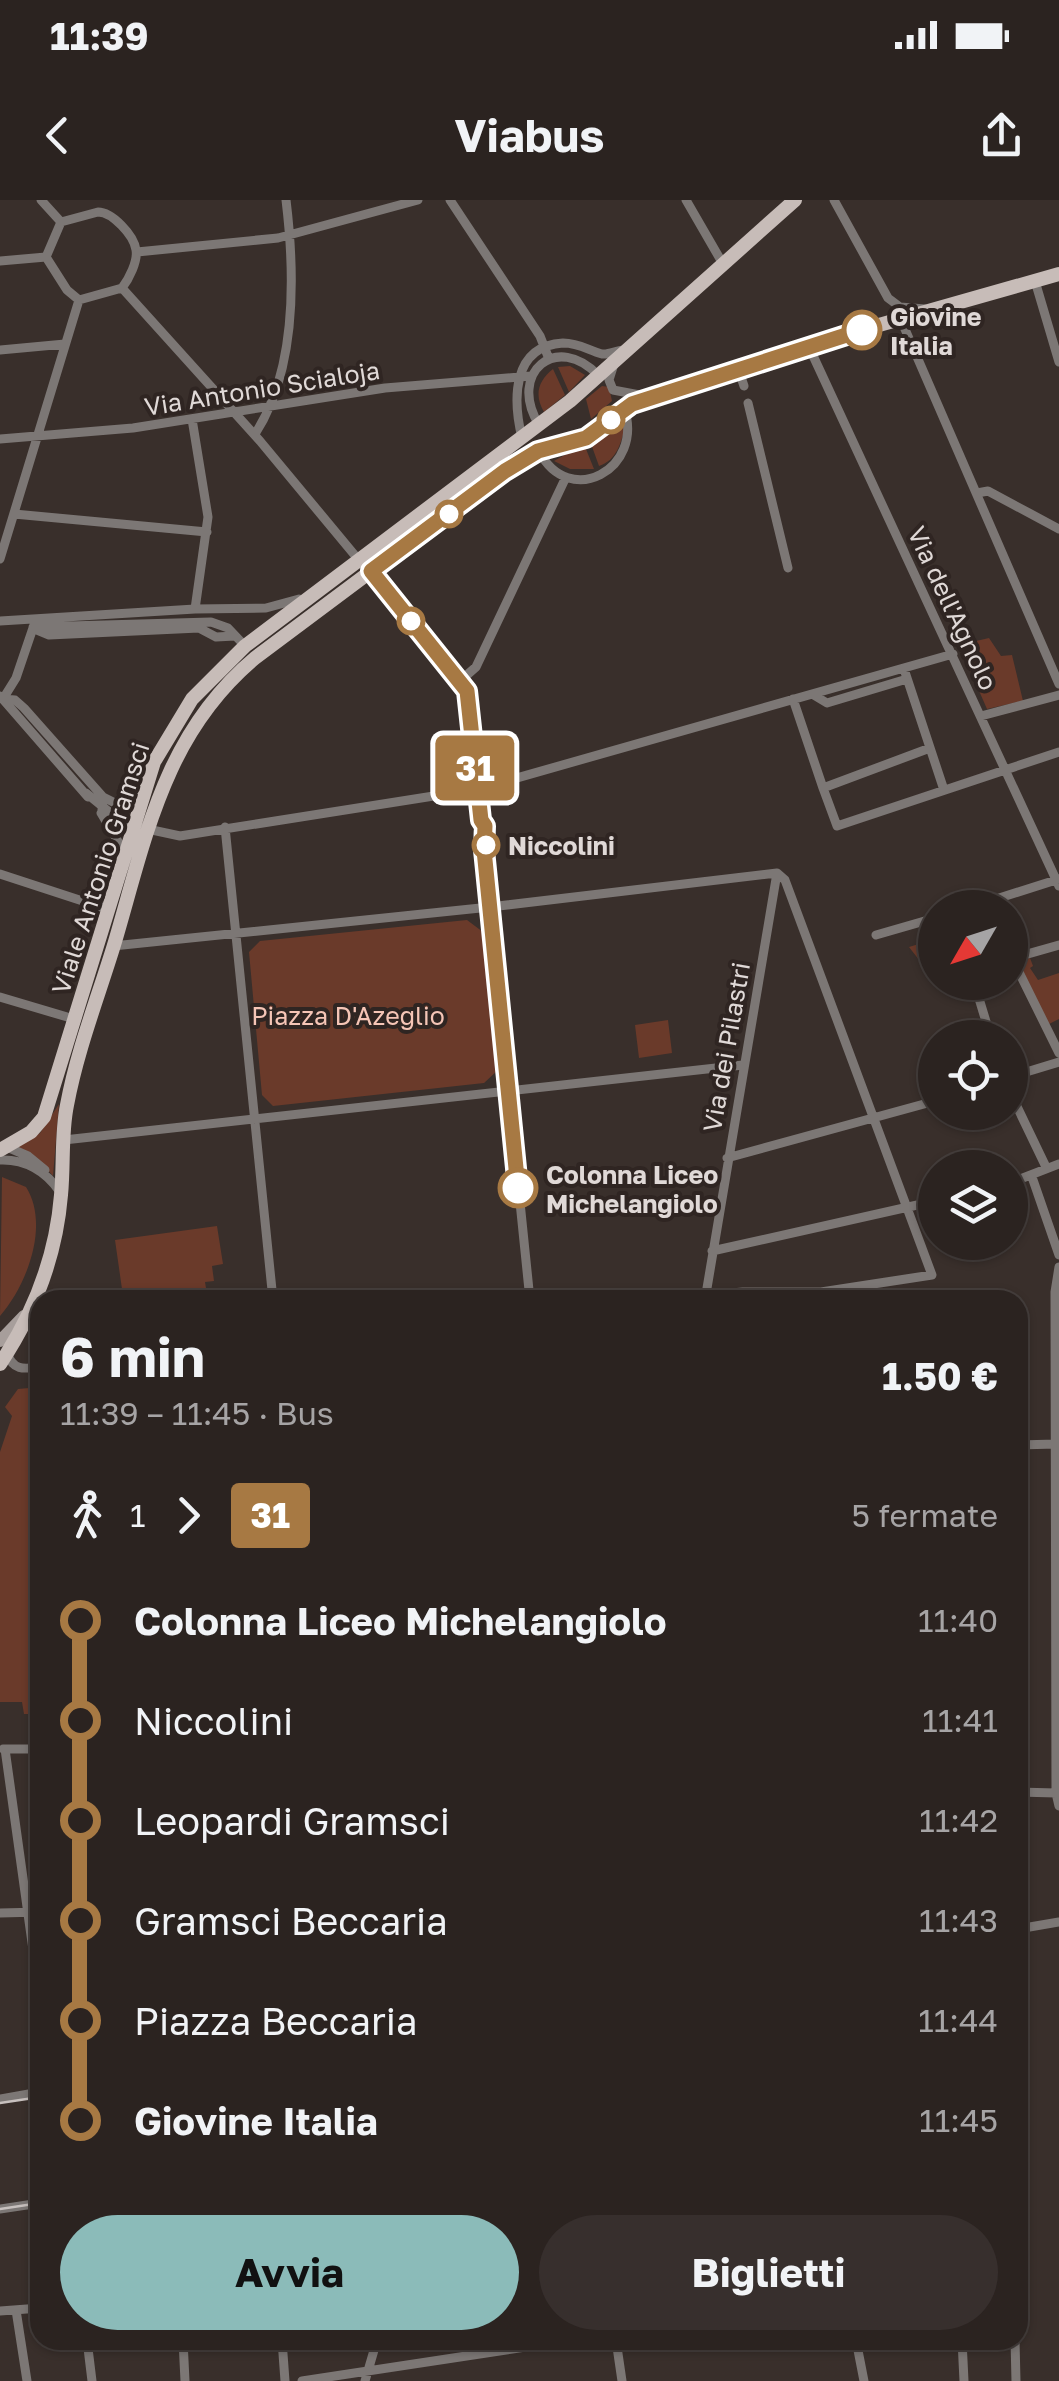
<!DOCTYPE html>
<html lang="it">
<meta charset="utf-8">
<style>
:root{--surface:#2b2320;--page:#372f2d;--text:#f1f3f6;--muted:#a6a4a5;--line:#47403e;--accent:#8bbbb9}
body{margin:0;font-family:"Golos Text",sans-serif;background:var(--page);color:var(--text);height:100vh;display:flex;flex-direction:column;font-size:38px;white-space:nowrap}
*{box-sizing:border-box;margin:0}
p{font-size:32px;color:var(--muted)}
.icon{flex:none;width:55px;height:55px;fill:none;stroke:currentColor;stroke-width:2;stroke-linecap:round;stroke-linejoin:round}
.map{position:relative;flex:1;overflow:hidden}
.drawer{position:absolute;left:30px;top:1090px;width:998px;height:1060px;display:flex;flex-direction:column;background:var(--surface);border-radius:30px;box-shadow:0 2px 8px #0004,0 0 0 2px var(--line)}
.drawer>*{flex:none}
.badge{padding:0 20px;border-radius:8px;font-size:35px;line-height:65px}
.needle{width:65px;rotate:231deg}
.tools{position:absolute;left:918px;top:690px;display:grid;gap:20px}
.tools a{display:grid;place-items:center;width:110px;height:110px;border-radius:50%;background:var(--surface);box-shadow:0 2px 8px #0004,0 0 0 2px var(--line);font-size:50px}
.map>.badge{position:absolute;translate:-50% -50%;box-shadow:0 0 0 5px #fff}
.legs{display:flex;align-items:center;gap:15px;height:110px;padding:0 30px;font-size:32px}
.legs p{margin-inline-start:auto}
.headline{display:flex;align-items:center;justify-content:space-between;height:170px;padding:0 30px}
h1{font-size:55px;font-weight:700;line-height:75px}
.cta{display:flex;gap:20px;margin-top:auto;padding:20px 30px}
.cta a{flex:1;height:115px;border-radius:60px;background:var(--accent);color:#111;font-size:40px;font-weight:700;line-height:115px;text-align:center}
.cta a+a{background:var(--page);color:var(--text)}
ul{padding:0 30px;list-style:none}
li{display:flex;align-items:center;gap:35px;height:100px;font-size:38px}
li i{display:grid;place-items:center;width:15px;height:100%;margin:0 12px;background:currentColor}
li i::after{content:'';width:25px;height:25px;margin:-12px;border:8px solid;border-radius:50%;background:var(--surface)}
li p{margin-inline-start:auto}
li:first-child i{background:linear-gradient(#0000 50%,currentColor 0)}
li:last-child i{background:linear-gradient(currentColor 50%,#0000 0)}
.status{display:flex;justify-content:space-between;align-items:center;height:70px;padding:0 50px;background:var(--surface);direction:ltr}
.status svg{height:28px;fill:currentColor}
header{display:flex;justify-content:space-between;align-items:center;height:130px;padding:0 30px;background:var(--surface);font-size:45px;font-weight:700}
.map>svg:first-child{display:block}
.green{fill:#6a3a2a}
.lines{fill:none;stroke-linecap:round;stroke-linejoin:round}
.street{stroke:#7c7775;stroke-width:9}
.secondary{stroke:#a79e9b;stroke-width:12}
.primary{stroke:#c7bcb8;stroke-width:14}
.tram{stroke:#c7c0be;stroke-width:2.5}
.line-1-casing{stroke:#fff;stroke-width:22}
.line-1{stroke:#a77943;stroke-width:15}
.stop-1-dot{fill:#fff;stroke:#a77943;stroke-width:5}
.labels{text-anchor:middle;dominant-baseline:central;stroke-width:8;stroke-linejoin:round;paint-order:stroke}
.stop-label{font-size:25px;font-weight:bold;fill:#e0d9d7;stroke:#2f2522;text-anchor:start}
.street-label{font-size:25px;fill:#e0d9d7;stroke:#2f2522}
.park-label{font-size:25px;fill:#f5c5b6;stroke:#2f2522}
</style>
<div class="status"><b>11:39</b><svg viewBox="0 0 49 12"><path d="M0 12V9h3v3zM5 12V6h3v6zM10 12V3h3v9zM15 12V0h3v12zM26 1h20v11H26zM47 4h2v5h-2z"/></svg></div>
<header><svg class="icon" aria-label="back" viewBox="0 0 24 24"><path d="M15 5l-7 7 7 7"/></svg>Viabus<svg class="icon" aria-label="share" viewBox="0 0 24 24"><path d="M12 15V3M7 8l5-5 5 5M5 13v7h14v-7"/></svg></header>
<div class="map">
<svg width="1059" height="2181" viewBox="0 0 1059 2181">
<rect width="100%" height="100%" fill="#392f2b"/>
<!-- green -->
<path class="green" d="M 570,166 L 585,175 L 569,192 L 558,167 Z
M 553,169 L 565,195 L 544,212 C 534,195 538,181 553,169 Z
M 602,186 L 609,187 L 612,201 L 591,219 L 586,199 Z
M 622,224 L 625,227 C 621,243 617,260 599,266 L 590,241 Z
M 584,244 L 594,269 L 570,269 L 554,261 Z
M 989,438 L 1001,456 L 1012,455 L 1023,501 L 987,509 L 959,445 Z
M 467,720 L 483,732 L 498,870 L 484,883 L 273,906 L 262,895 L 249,752 L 260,741 Z
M 935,739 L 935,761 L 923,765 L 909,747 Z
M 1030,758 L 1033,766 L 1030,768 L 1038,780 L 1059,773 L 1059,819 L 1049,824 L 1018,763 Z
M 668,820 L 672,853 L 639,858 L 635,825 Z
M 59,904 L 53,976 L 42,963 L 17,948 L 40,933 Z
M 2,977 L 26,987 C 50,1025 27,1085 0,1116 Z
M 217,1026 L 223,1064 L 212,1066 L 214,1081 L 205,1082 L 208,1100 L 160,1100 L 159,1091 L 123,1096 L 115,1040 Z
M 40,1187 L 40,1514 L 24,1514 L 22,1502 L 0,1502 L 0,1252 L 12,1216 L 5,1207 L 18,1189 Z"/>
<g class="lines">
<!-- street -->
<path class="street" d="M 41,0 L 61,22
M 450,0 L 540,136 L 549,159
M 686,0 L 723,64
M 834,0 L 888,98 L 900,107 L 925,109
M 98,12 C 112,12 134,35 136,50 C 138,61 129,79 122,88 L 79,100 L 67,90 L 46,57 L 61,22 Z
M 137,52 L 278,38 L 418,0
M 0,61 L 46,57
M 1035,81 L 1059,162
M 122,88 L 260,241 L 465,488 L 481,620 L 485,626 L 484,650 L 530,1100
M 901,120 L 1059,484
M 809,147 L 1059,686
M 0,150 L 65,144
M 614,164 L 609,180 L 613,190 L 645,196
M 738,168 L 744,186
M 748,203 L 788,368
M 192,219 L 208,317 L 195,409
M 539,225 C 507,173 557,131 599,176
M 255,234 C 297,170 295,74 286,0
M 522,238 C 513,201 511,146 563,143 C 579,143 588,150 602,154 C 609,155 617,150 625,150
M 0,239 L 133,228 L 385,188 L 531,176
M 539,251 C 569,310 645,269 624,208
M 977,293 L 988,291 L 1059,329
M 14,314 L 207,332
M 0,359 L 79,100
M 0,421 L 195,409 L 266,408 L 299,399
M 33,427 L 211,422 L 228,428 L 245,446
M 37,430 L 49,435 L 199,428 L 216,437 L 235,436
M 904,469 L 944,590
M 460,481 L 476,467 L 566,277
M 812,494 L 827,503 L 907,479
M 0,496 L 88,597
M 3,499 L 15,500 L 24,508 L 103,597 L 102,610
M 3,499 L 16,478 L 34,425
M 793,499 L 823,588 L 930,548
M 981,516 L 1059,495
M 823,588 L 837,626 L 1059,552
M 86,593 L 124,624 L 180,636 L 478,589 L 953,454
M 103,597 L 121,606
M 101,613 L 125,653
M 481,620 C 476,630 478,642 484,650
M 225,627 L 273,1100
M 0,674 L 107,709
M 968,708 L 1059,679
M 876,735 L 935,718
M 113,746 L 490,707 L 777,673 L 705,1100
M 1012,758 L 1059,853
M 1010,759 L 1059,745
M 974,782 L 991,838
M 0,797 L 74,819
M 1010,877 L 1059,862
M 1010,892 L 1046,967
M 64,940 L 743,865
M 7,947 L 28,956 L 45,970
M 727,958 L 935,901
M 0,960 C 25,959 46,971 60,992
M 1032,977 L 1059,1055
M 1010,983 L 1059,964
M 712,1051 L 935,1001
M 1059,1067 L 1055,1092 L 1056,1593 L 1059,1606
M 647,1100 L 743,1092 L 821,1092 L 932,1075 L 785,680 L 777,673
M 7,1153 C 13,1171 24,1169 40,1167
M 1018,1245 L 1056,1244
M 3,1549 L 40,1549
M 5,1549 L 40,1800
M 1018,1592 L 1056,1593
M 0,1713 L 40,1712
M 1018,1729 L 1059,1722
M 0,1899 L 40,1892
M 0,2009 L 40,2003
M 16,2110 L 27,2181
M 0,2111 L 40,2108
M 87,2140 L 92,2181
M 183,2140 L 185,2181
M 282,2140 L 285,2181
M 616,2140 L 622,2181
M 856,2140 L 864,2181
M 962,2140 L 964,2181
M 1015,2140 L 1016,2181
M 302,2181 L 572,2140
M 365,2181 L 377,2140"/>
<!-- secondary -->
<path class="secondary" d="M 0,1141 L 24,1116"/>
<!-- primary -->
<path class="primary" d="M 0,950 L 31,932 L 44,917 L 154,562 L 192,499 L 245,446 L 570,201 L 795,0
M 0,1164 C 34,1113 56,1057 61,995 C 64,965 61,934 67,905 C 77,851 98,797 114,745 C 146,637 164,534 255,458 L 505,271 L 539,251 L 586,238 L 624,208 L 643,199 L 872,127 L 1059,74"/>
<!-- tram -->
<path class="tram" d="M 0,1903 L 40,1897
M 0,2009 L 40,2003"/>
</g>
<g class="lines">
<defs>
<path id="line-1" d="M 518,988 L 484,650 L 485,626 L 481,620 L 467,491 L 371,371 L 505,271 L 538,251 L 586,238 L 632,204 L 862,130"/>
</defs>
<!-- line-1 casing -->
<use href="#line-1" class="line-1-casing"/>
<!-- line-1 -->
<use href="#line-1" class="line-1"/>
</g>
<!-- markers -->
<g class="stop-1-dot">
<circle cx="862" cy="130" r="18"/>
<circle cx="611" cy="220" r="12"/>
<circle cx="449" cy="314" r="12"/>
<circle cx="411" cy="421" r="12"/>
<circle cx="486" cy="645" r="12"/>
<circle cx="518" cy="988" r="18"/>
</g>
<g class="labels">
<!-- stop labels -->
<g class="stop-label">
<text x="890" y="116">Giovine<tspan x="890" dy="29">Italia</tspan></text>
<text x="508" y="645">Niccolini</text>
<text x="546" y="974">Colonna Liceo<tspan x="546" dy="29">Michelangiolo</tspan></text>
</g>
<!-- street labels -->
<g class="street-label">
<text transform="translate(262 188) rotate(-9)">Via Antonio Scialoja</text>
<text transform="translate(953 408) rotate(65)">Via dell'Agnolo</text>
<text transform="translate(100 668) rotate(-72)">Viale Antonio Gramsci</text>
<text transform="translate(726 847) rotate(-80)">Via dei Pilastri</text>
</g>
<!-- park labels -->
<g class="park-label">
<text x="348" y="815">Piazza D'Azeglio</text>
</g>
</g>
</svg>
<div class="tools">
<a><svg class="needle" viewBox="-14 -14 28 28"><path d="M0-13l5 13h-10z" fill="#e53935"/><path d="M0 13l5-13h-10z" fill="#a6a4a5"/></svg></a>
<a><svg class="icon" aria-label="locate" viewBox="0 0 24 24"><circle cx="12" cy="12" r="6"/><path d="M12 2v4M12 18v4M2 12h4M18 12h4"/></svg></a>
<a><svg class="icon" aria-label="layers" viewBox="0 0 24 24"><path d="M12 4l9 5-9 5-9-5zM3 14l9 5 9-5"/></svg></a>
</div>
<b class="badge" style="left:475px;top:568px;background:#a77943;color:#fff">31</b>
<section class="drawer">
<div class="headline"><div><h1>6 min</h1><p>11:39 – 11:45 · Bus</p></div><b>1.50 €</b></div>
<div class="legs"><svg class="icon" aria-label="walk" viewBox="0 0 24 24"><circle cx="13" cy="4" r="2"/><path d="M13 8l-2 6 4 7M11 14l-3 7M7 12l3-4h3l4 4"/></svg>1<svg class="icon" aria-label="forward" viewBox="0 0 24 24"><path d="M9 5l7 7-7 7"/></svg><b class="badge" style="background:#a77943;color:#fff">31</b><p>5 fermate</p></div>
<ul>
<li><i style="color:#a77943"></i><b>Colonna Liceo Michelangiolo</b><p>11:40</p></li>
<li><i style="color:#a77943"></i><span>Niccolini</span><p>11:41</p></li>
<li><i style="color:#a77943"></i><span>Leopardi Gramsci</span><p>11:42</p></li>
<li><i style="color:#a77943"></i><span>Gramsci Beccaria</span><p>11:43</p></li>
<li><i style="color:#a77943"></i><span>Piazza Beccaria</span><p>11:44</p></li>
<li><i style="color:#a77943"></i><b>Giovine Italia</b><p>11:45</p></li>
</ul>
<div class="cta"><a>Avvia</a><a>Biglietti</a></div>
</section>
</div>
